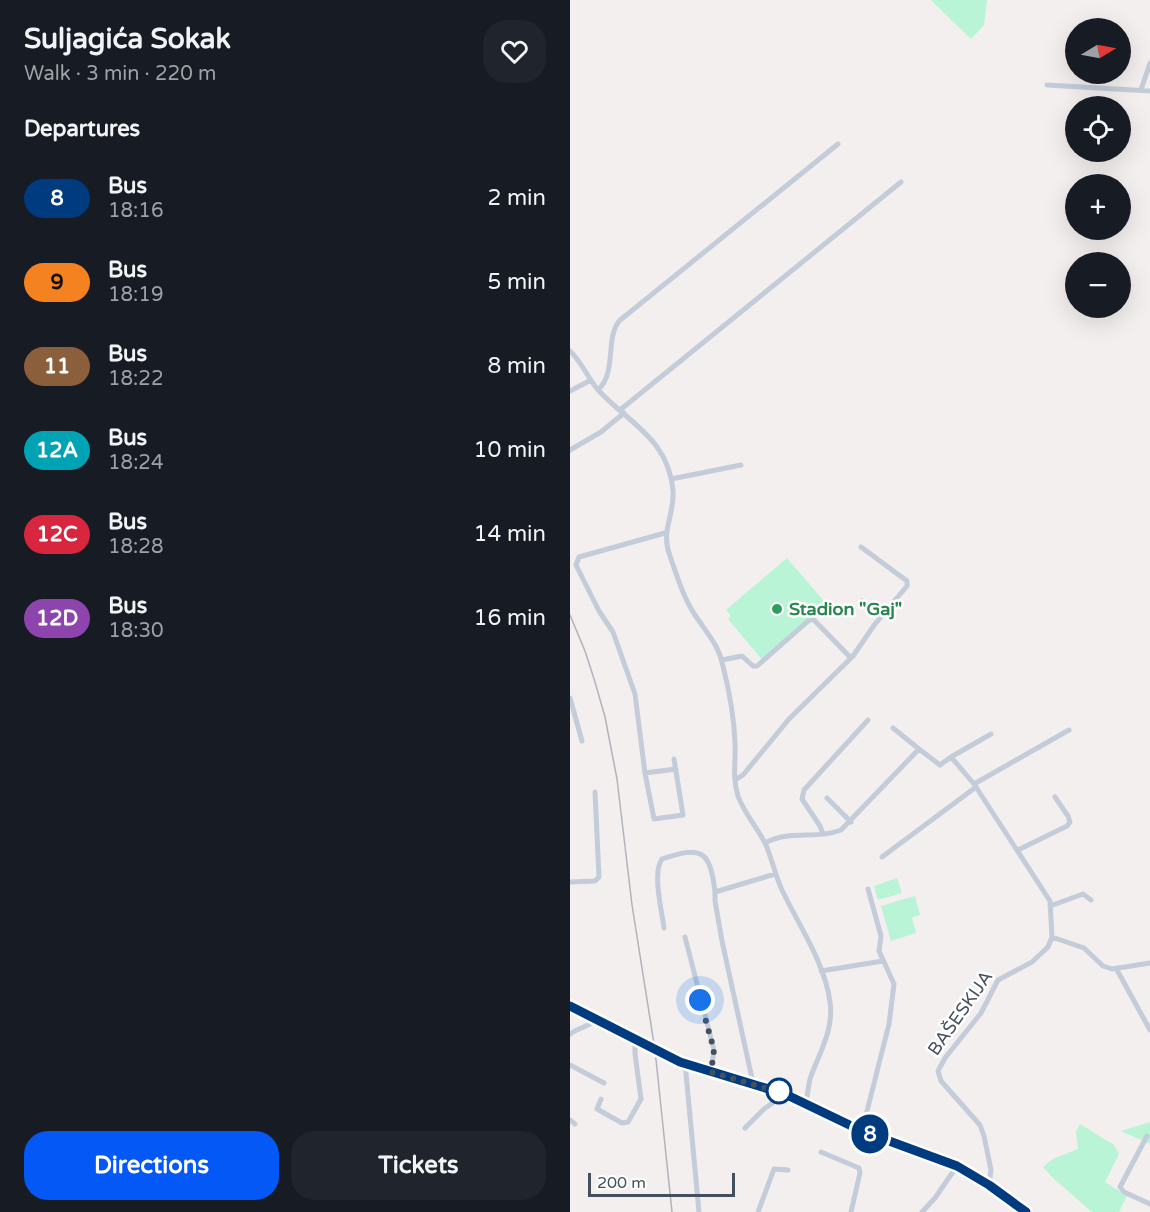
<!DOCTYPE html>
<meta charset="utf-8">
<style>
:root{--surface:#171b24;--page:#20242c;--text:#f1f3f6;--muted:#9ea1a6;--accent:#0458f6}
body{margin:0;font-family:"Varela Round",sans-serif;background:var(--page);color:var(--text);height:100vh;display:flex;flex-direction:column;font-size:22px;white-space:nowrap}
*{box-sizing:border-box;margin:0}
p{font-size:20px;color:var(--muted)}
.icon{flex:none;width:33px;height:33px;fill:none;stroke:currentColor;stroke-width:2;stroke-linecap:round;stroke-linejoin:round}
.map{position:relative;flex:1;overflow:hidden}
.drawer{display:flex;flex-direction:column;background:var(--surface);width:570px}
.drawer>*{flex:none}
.badge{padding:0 12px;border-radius:20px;font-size:21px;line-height:39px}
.needle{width:39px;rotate:80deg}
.tools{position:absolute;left:495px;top:18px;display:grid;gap:12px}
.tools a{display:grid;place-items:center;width:66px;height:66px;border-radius:50%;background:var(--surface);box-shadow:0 6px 24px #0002;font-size:30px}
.scale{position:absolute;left:18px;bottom:15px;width:147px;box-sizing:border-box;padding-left:6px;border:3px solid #45505e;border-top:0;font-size:16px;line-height:21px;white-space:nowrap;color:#45505e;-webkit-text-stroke:4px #fff;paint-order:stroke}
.you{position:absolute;width:30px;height:30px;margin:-15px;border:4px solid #fff;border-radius:50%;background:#1a73e8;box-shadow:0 0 0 9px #1a73e833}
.map>.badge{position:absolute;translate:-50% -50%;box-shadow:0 0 0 3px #fff}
h2{padding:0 24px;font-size:22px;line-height:54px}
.round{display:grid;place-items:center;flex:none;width:63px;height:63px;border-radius:24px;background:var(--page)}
.head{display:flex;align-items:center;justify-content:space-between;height:102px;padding:0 24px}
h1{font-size:28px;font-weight:700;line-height:45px}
.cta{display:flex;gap:12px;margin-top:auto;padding:12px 24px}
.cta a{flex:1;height:69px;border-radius:24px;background:var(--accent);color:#fff;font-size:24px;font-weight:700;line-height:69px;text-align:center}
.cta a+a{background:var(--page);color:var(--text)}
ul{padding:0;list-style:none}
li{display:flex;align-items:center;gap:18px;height:84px;padding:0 24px}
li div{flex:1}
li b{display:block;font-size:22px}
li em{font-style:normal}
li .badge{min-width:66px;font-weight:700;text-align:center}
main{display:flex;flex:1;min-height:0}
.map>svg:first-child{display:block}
.green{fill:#b8f4d5}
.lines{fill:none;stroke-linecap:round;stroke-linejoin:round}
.minor{stroke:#c3ccd8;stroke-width:5}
.secondary{stroke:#bfcada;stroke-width:8}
.rail{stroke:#b0b3ba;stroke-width:1.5}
.line-casing{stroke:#fff;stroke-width:14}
.line{stroke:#003b80;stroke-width:9}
.walk{stroke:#45505e;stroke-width:6;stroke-dasharray:0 10.8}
.leisure-dot{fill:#2e9e5b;stroke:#fff;stroke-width:2}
.stop-dot{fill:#fff;stroke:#003b80;stroke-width:3}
.labels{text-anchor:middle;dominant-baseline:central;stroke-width:5;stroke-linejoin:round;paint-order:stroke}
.leisure-label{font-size:18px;font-weight:bold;fill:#27864d;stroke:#fff;text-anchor:start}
.street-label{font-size:18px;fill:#45505e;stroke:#fff}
</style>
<main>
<section class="drawer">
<div class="head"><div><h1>Suljagića Sokak</h1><p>Walk · 3 min · 220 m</p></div><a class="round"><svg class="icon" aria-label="heart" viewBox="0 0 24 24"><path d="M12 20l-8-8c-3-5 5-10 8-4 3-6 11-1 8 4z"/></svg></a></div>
<h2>Departures</h2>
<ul>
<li><span class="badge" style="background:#003b80;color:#fff">8</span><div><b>Bus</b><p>18:16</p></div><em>2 min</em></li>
<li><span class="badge" style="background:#f58220;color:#111">9</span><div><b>Bus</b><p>18:19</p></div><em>5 min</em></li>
<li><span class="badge" style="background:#8b5e3c;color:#fff">11</span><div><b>Bus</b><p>18:22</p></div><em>8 min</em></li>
<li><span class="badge" style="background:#00a3b4;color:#fff">12A</span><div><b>Bus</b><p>18:24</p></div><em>10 min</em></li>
<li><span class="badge" style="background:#d7263d;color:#fff">12C</span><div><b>Bus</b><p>18:28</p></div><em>14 min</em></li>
<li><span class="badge" style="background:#8e44ad;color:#fff">12D</span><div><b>Bus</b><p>18:30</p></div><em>16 min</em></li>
</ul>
<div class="cta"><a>Directions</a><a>Tickets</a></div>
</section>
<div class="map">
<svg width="580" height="1212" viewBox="0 0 580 1212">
<rect width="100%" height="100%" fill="#f2efee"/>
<!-- green -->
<path class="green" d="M 361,0 L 417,0 L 414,25 L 401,39 Z
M 217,558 L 259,607 L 194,662 L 158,619 L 161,616 L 156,610 Z
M 327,878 L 332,893 L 308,900 L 304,886 Z
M 345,896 L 350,915 L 342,918 L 346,933 L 321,941 L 311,906 Z
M 580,1122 L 580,1144 L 551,1131 Z
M 510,1124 L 544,1145 L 549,1154 L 535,1182 L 557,1196 L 549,1212 L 522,1212 L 483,1178 L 473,1167 L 483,1159 L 508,1149 L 506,1132 Z"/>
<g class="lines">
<!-- minor -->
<path class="minor" d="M 477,85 L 580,91
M 571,90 L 580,63
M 0,351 C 12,362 18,379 29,391 C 60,424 98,439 103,490 C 105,515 90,531 100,556 C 107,576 113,597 125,615 C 136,632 149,645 153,666 C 159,690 164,717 165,742 C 166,760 162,778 168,796 C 174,813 187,827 195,843 C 202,858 205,875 212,890 C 229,926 255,963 260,1002 C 264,1029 250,1052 241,1076 C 238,1084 238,1094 236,1103
M 28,390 C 47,372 35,340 49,321 L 268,144
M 0,391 L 21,380
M 50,410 L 331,182
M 0,450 L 31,432 L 54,413
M 101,479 L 171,465
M 95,533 L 9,557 L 6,565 L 29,611 L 43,632 L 65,694 L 75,773 L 106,769
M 292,601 L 311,617
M 152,660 L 172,656 L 183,666 L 187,666 L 238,621 L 243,619 L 281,658
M 0,698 L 12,741
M 323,728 L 349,749
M 381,757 L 421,734
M 75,773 L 84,819 L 113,815 L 104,759
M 165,780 L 173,775 L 219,719 L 283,656 L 305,624 L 337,586 L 337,581 L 291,547
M 404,784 L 499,730
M 257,798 L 281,822
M 253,834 L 250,826 L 232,799 L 234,790 L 298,720
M 195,843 C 220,829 246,840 271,830 L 349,749 L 370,765 L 381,757 L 404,784 L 480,901 L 482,937 L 478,947 L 462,962 L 428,980 L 411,1013 L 375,1058 L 368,1071 L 371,1081 L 410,1125 L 414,1136 L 421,1170 L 419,1185
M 448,850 L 497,826 L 500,822 L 498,816 L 485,797
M 312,857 L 406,787
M 0,882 L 25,881 L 29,877 L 25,792
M 480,906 L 513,894 L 521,900
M 94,928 C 92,912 82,872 92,859 C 131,846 140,849 145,892
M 115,937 L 144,1050 L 141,1072
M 482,937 L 514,948 L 533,966 L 542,969 L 580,963
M 547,970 L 580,1030
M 251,971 L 313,961
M 0,1034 C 8,1028 17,1027 25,1021
M 115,1063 L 129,1212
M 0,1065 L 34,1083
M 183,1083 L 152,941 L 145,901 L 145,892 L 205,874
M 31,1099 L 27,1109 L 52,1123 L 58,1122 L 71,1099 L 65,1054 L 65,1040
M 0,1120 L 5,1124
M 175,1128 L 194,1109 L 215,1094
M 292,1131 L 319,1024 L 324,984 L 309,951 L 311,936 L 298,889
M 577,1136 L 550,1187 L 554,1192 L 580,1204
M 251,1152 L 289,1168 L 290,1173 L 281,1212
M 188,1212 L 204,1169 L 218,1170
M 352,1212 L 365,1198 L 387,1166"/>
<!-- secondary -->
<path class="secondary" d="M 0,1006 L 110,1062 L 215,1094 L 292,1131 L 387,1166 L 419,1185 L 456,1212"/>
<!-- rail -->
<path class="rail" d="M 0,615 L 15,651 L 25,682 L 35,717 L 47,779 L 62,905 L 85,1050 L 102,1212"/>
</g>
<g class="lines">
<defs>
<path id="line" d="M 0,1006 L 110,1062 L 215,1094 L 292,1131 L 387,1166 L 419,1185 L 456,1212"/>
</defs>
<!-- line casing -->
<use href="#line" class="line-casing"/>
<!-- line -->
<use href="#line" class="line"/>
<!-- walk -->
<path class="walk" d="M 130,1000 L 144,1050 L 141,1072 L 215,1094 L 209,1091"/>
</g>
<!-- markers -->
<circle class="leisure-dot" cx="207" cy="609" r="6"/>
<circle class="stop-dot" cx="209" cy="1091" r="12"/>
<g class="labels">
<!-- leisure labels -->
<g class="leisure-label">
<text x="219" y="609">Stadion "Gaj"</text>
</g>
<!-- street labels -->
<g class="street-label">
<text transform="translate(390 1013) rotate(-55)">BAŠESKIJA</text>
</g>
</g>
</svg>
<div class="tools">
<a><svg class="needle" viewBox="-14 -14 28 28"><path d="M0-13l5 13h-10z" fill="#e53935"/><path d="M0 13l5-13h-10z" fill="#9ea1a6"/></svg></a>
<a><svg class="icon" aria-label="locate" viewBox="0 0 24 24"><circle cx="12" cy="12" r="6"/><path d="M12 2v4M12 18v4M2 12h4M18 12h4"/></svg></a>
<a>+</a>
<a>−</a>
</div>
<div class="scale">200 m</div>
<div class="you" style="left:130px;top:1000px"></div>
<b class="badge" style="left:300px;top:1134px;background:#003b80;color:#fff">8</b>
</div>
</main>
